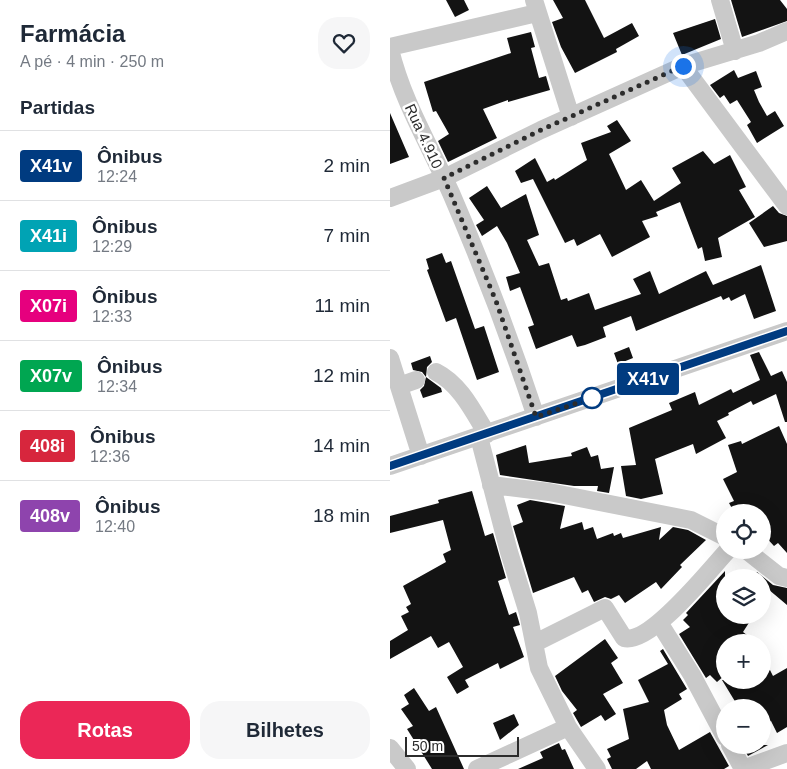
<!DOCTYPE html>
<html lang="pt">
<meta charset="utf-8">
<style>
:root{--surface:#fff;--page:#f6f6f7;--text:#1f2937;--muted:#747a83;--line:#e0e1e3;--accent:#eb2757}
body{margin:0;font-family:Helvetica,sans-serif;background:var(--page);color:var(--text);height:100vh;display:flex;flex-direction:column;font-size:19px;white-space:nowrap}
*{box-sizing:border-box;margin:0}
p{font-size:16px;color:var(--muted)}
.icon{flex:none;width:28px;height:28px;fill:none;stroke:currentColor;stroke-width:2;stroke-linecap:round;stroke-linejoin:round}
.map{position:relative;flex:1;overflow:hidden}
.panel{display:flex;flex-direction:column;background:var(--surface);width:390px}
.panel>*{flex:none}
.badge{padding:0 10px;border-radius:4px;font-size:18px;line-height:32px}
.controls{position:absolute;left:326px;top:504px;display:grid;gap:10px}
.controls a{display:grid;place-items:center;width:55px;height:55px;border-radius:50%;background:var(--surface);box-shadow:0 5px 20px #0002;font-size:25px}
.scale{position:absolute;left:15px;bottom:12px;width:114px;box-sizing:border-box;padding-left:5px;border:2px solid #2c2c2c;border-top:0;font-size:14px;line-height:18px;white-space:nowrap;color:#2c2c2c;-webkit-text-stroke:4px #fff;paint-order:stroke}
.you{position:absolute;width:25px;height:25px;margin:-12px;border:4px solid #fff;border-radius:50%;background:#1a73e8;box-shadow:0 0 0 8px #1a73e833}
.map>.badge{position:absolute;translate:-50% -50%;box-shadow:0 0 0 2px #fff}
h2{padding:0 20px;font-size:19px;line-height:45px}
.round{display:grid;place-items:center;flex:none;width:52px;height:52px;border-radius:20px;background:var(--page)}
.summary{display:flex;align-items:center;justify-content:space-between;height:85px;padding:0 20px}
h1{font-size:24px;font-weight:800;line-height:38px}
.button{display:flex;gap:10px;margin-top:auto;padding:10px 20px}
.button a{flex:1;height:58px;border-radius:20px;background:var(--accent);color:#fff;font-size:20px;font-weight:800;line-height:58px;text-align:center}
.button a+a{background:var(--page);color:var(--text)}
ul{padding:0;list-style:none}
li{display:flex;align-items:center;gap:15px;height:70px;padding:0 20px;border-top:1px solid var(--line)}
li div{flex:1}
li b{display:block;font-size:19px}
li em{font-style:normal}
li .badge{min-width:55px;font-weight:700;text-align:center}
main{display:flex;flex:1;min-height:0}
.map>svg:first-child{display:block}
.building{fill:#131313}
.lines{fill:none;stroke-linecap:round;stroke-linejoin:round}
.minor{stroke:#c9c9c9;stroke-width:18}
.line-casing{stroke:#fff;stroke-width:11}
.line{stroke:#003b80;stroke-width:8}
.walk{stroke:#2c2c2c;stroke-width:5;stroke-dasharray:0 9}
.stop-dot{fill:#fff;stroke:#003b80;stroke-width:2.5}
.labels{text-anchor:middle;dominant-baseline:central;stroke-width:5;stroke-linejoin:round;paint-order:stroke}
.street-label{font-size:15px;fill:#2c2c2c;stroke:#fff}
</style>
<main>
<section class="panel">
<div class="summary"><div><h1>Farmácia</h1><p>A pé · 4 min · 250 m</p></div><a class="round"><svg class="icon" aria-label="heart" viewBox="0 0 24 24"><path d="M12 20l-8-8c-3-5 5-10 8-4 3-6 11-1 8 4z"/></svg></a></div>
<h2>Partidas</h2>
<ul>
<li><span class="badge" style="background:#003b80;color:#fff">X41v</span><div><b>Ônibus</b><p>12:24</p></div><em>2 min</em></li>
<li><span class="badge" style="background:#00a3b4;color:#fff">X41i</span><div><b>Ônibus</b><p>12:29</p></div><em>7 min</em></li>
<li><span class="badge" style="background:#e6007e;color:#fff">X07i</span><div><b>Ônibus</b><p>12:33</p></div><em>11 min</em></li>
<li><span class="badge" style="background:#00a651;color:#fff">X07v</span><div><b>Ônibus</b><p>12:34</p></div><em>12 min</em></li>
<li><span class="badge" style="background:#d7263d;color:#fff">408i</span><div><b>Ônibus</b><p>12:36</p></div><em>14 min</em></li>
<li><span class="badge" style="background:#8e44ad;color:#fff">408v</span><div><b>Ônibus</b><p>12:40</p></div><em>18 min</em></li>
</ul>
<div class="button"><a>Rotas</a><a>Bilhetes</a></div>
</section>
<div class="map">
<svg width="397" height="769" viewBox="0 0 397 769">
<rect width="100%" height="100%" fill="#fff"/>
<!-- building -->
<path class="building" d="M 56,0 L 74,0 L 79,10 L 65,17 Z
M 163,0 L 195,0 L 214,38 L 242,23 L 249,36 L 226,49 L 227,52 L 185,73 L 171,47 L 162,22 L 173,18 Z
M 341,0 L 390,0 L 397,9 L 397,21 L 352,37 Z
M 325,19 L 331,39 L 292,55 L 283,33 Z
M 141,32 L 145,47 L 141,48 L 149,78 L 156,76 L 160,90 L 118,102 L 118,100 L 93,109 L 107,138 L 58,162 L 48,141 L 59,134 L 46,111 L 43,112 L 34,82 L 121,53 L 117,38 Z
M 344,70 L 348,78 L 366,71 L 372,87 L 364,90 L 369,102 L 377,116 L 385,111 L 394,126 L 367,143 L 357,125 L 361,122 L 347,100 L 340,104 L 334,95 L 330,98 L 320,85 Z
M 0,113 L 19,157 L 0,164 Z
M 227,120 L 241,141 L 219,154 L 236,190 L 251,180 L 264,201 L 291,183 L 282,168 L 313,151 L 324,164 L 340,155 L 356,187 L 349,190 L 365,217 L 328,238 L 332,257 L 315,261 L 312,247 L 308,249 L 290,202 L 266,212 L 268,216 L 252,221 L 260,237 L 222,257 L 210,234 L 187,246 L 184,239 L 175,243 L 143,179 L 131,183 L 125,171 L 145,158 L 157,182 L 164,178 L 165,180 L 197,160 L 191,143 L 221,132 L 217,126 Z
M 97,186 L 111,208 L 136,194 L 149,235 L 137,240 L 149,266 L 159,263 L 171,300 L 177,298 L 178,301 L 199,293 L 205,310 L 251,294 L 243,279 L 260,271 L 269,294 L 316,271 L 323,285 L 371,265 L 386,311 L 364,319 L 355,294 L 341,301 L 339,297 L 333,300 L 331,296 L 246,331 L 241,316 L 213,327 L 216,337 L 195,345 L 187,347 L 182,335 L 146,349 L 138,327 L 144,325 L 130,287 L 120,291 L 116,277 L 130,273 L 117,243 L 107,226 L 92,236 L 86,225 L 94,220 L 79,198 Z
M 383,206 L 389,213 L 397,216 L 397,241 L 374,247 L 359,223 Z
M 52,253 L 56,263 L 61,261 L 85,329 L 94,326 L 109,372 L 87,380 L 66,318 L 56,322 L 37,270 L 39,269 L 36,259 Z
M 239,347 L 243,358 L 228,364 L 224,353 Z
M 369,352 L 381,376 L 392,371 L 397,382 L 397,422 L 395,422 L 386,394 L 363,405 L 361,401 L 338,413 L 339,415 L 327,421 L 336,438 L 306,454 L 303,444 L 265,459 L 273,494 L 251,499 L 236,496 L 231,466 L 246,465 L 239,428 L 282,410 L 279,403 L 305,392 L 309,405 L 341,389 L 343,393 L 370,380 L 360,355 Z
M 40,356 L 42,362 L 37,367 L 36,377 L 51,388 L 52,392 L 33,398 L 30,390 L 34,386 L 36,377 L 32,372 L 23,370 L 21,363 Z
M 389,426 L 397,444 L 397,553 L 388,543 L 384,546 L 372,533 L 372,512 L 344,512 L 339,503 L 344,501 L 333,479 L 347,472 L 338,445 L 351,441 L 352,444 Z
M 136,445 L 139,463 L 182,456 L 181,453 L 197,447 L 201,457 L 208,455 L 211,469 L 224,467 L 219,493 L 207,491 L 208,486 L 184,486 L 110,475 L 106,455 Z
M 82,491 L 95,536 L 103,533 L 116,578 L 108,581 L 119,615 L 126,612 L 130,625 L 123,627 L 134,657 L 110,669 L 108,663 L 75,680 L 79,687 L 67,694 L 57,677 L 73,667 L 59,642 L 48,648 L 41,636 L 0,659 L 0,641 L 18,630 L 11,616 L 19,612 L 16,607 L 21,604 L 13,586 L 56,562 L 53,554 L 61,550 L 53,520 L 0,533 L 0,516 L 49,503 L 48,500 Z
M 140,500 L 175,506 L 170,529 L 192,522 L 194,530 L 203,527 L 207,539 L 223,533 L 224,536 L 231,533 L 233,538 L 271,527 L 269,540 L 283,527 L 298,530 L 316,540 L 290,565 L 292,567 L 271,589 L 266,582 L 235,603 L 229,595 L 221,599 L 215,597 L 204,602 L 198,590 L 192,593 L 184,577 L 143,593 L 123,526 L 133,522 L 127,505 Z
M 335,571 L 335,615 L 364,615 L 353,632 L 366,642 L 335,642 L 335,675 L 327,682 L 320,675 L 316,678 L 289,634 L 300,627 L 293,620 L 298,615 L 296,613 Z
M 367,572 L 383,585 L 397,588 L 397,605 L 372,584 L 372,578 L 363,577 Z
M 215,639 L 228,658 L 221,663 L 233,683 L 213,694 L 226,714 L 215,721 L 211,715 L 191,727 L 183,713 L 187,710 L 172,691 L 165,676 Z
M 273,649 L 297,689 L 289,694 L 292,699 L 274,710 L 277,725 L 289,750 L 320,732 L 339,766 L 334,769 L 261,769 L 257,761 L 246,769 L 222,769 L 217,759 L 221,757 L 217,749 L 239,739 L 233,709 L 259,702 L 248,680 L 278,664 L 270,651 Z
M 397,668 L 397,727 L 387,733 L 381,721 L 372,725 L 372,708 L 349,708 L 332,680 L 354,680 L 357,685 L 365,680 L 372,680 L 372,675 L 380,670 L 383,676 Z
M 24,688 L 39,711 L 46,707 L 74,769 L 42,769 L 17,729 L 23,726 L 11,709 L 19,704 L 14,695 Z
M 124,714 L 129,725 L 110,740 L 103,723 Z
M 169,743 L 172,750 L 175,749 L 184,769 L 128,769 L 153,758 L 150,752 Z
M 352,745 L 378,745 L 358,756 Z"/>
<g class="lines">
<!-- minor -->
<path class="minor" d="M 144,0 L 181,117
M 330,0 L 345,51
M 0,47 L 147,13
M 0,49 C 12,100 40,146 61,193 C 93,267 121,341 146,417
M 293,66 L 397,206
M 0,198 L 54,178 L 151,130 L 293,66 L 369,43 L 397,31
M 0,358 L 31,456
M 46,372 C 70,384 83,411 97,434
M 9,386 L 26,380
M 89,437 L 119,552 L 138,613 L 149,668 L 178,727 L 207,769
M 0,466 L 397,331
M 101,485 L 159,492 L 301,520 L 335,537
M 356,550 L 389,576 L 397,578
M 270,624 L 302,675 L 335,737
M 145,643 L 215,608 L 234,638 C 261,645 320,569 338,550
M 340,745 L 353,769 L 397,753
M 0,748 L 17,769
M 87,769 L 178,727"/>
</g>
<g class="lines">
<defs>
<path id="line" d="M 0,466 L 397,331"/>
</defs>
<!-- line casing -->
<use href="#line" class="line-casing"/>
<!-- line -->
<use href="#line" class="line"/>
<!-- walk -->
<path class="walk" d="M 202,398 L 146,417 L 106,301 L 54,178 L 151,130 L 293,66"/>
</g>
<!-- markers -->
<circle class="stop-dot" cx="202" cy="398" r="10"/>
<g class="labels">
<!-- street labels -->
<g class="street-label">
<text transform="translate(34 136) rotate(65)">Rua 4.910</text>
</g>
</g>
</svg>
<div class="controls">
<a><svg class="icon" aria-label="locate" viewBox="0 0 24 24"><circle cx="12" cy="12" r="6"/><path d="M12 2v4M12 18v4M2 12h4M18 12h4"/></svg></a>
<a><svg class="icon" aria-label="layers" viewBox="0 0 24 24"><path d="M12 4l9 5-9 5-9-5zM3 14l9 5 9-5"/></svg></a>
<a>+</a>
<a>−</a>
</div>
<div class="scale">50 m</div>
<div class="you" style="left:293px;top:66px"></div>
<b class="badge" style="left:258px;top:379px;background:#003b80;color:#fff">X41v</b>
</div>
</main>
